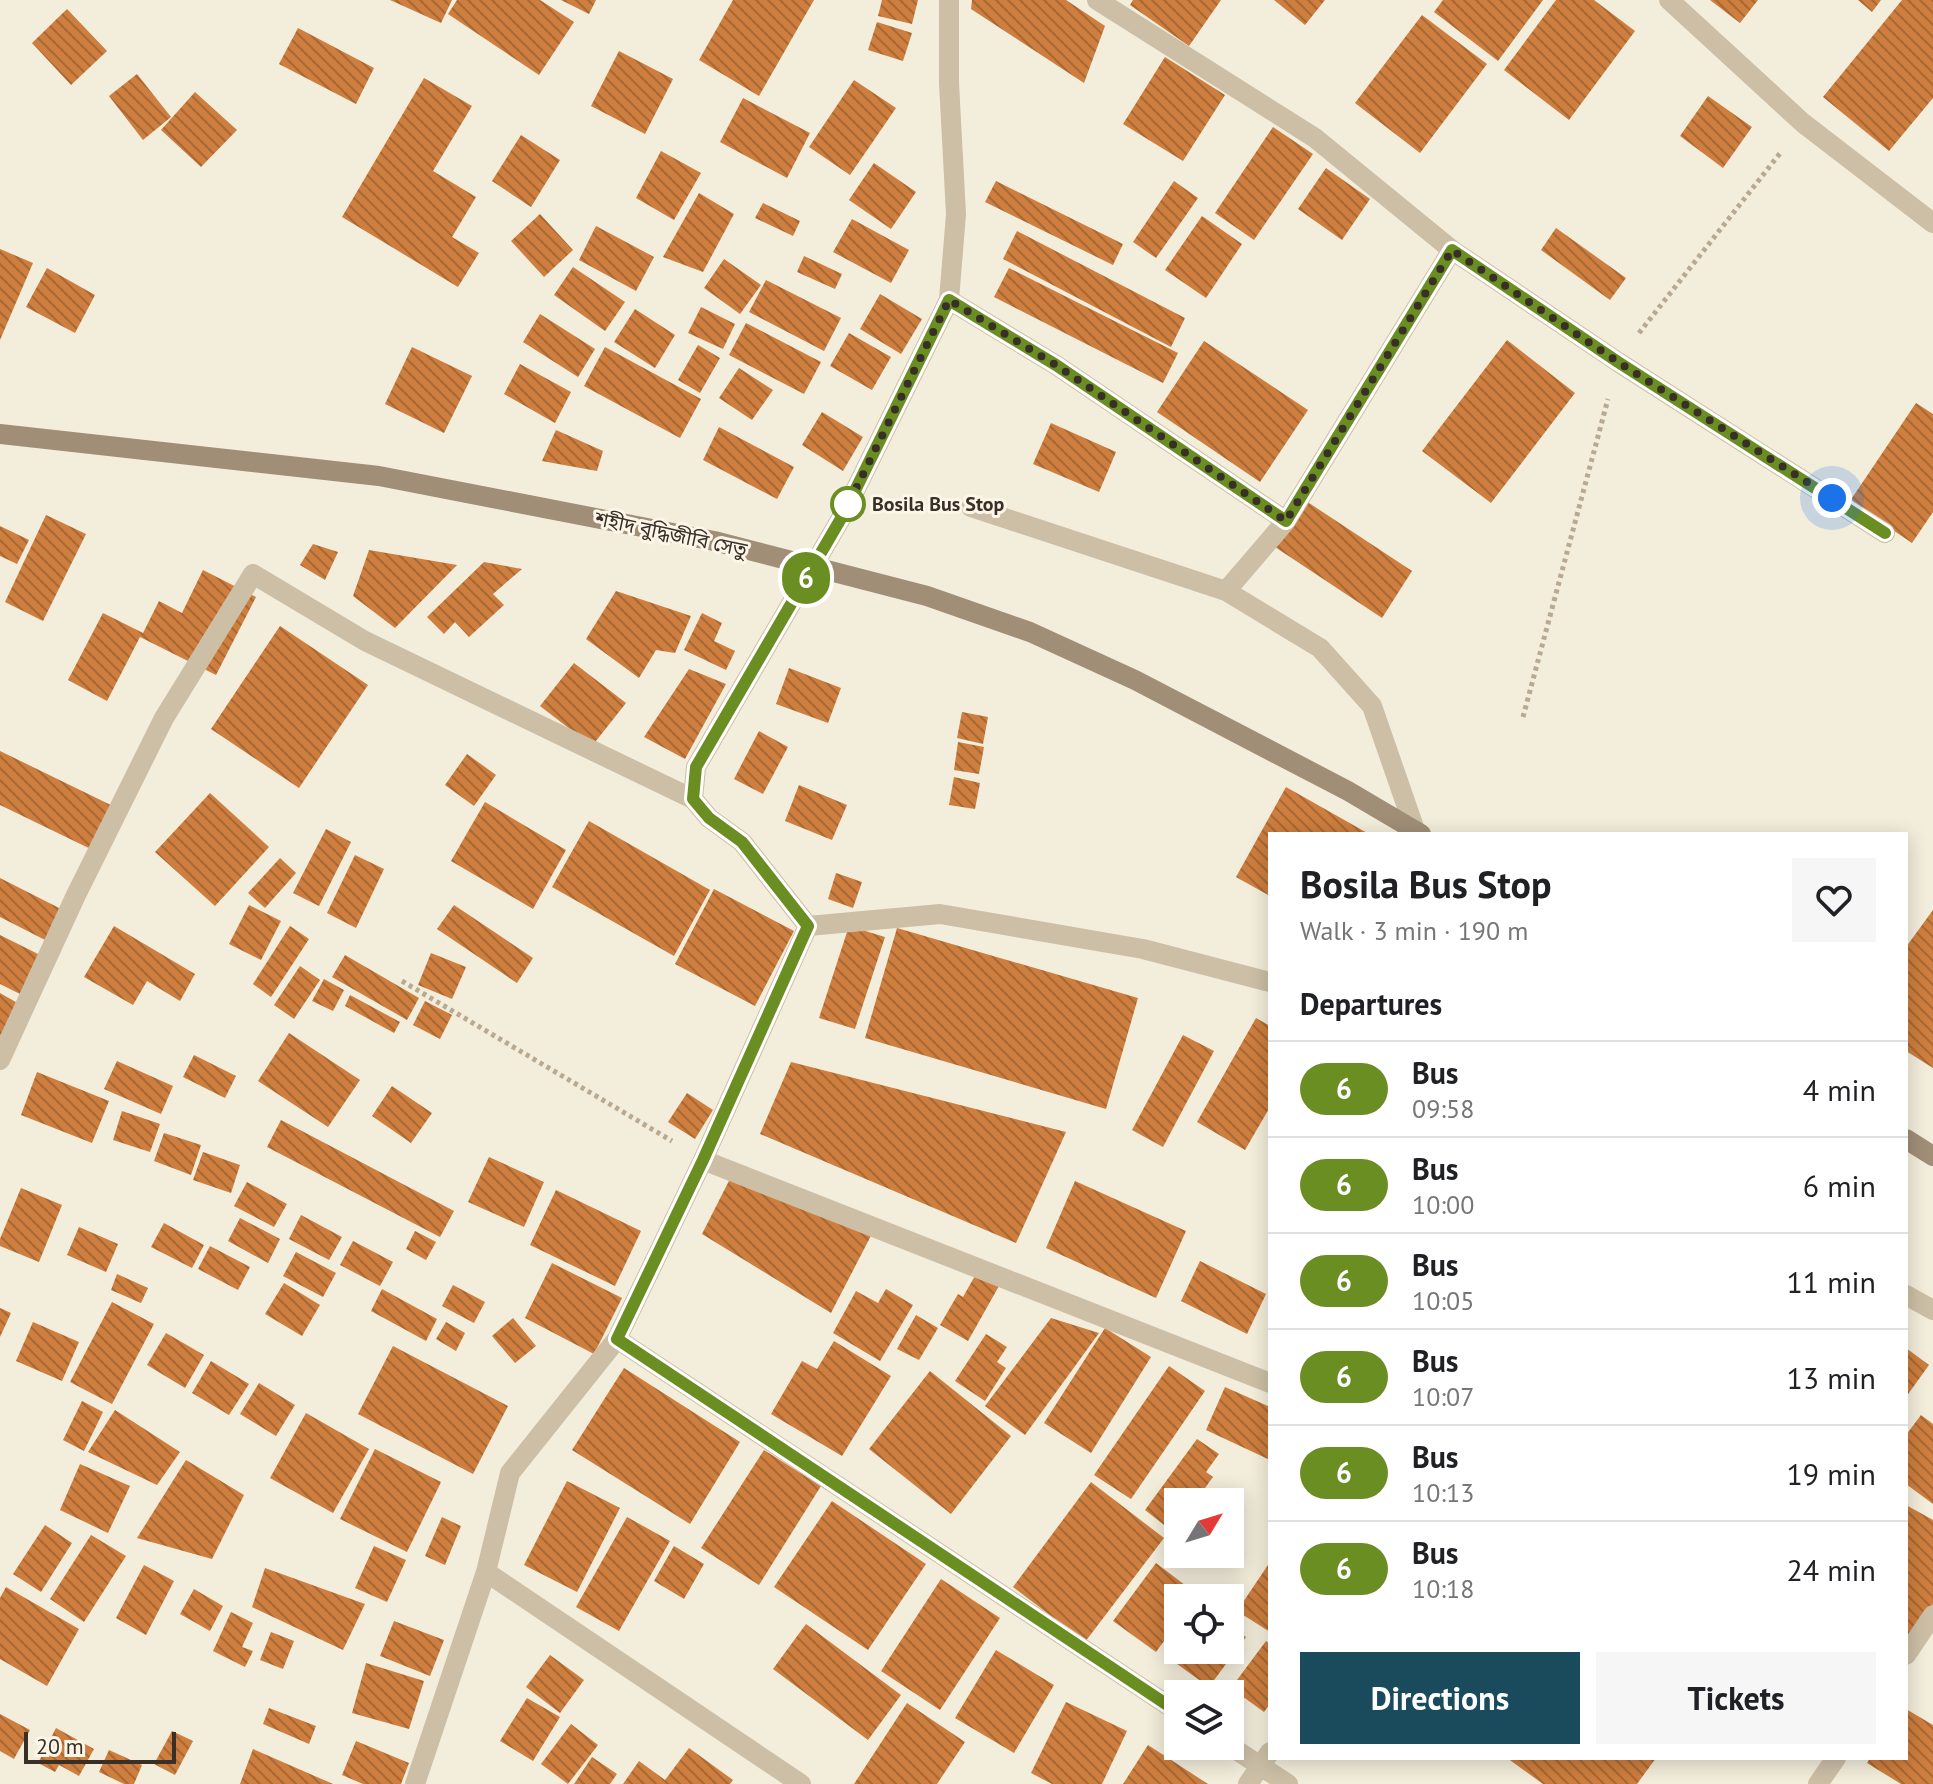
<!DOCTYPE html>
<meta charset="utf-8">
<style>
:root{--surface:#fff;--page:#f6f6f6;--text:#202124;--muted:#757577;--line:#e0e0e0;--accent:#1a4b5c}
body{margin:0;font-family:"PT Sans","Noto Sans Bengali",sans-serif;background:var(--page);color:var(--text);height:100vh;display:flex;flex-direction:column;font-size:30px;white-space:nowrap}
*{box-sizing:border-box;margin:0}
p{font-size:26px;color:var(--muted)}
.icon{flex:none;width:44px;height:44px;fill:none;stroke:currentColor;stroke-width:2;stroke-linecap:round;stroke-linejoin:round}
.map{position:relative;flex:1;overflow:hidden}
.side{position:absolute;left:1268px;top:832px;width:640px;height:928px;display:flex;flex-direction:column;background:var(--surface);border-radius:0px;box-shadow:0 4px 20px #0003}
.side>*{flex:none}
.badge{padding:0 16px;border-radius:26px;font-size:28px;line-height:52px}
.needle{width:52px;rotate:52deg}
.controls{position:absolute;left:1164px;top:1488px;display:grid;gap:16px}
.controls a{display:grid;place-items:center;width:80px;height:80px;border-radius:0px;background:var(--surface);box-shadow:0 4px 20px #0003;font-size:40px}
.scale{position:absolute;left:24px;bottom:20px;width:152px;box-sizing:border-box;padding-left:8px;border:4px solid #383027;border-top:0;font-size:22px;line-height:28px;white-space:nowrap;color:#383027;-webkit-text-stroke:6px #fbf6e7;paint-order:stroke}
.you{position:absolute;width:40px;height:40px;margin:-20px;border:6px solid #fff;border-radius:50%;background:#1a73e8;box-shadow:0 0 0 12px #1a73e833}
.map>.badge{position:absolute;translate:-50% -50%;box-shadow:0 0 0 4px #fff}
h2{padding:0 32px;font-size:30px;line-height:72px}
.round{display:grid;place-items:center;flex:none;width:84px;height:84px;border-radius:0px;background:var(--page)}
.overview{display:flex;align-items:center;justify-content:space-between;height:136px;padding:0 32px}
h1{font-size:38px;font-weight:700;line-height:60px}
.cta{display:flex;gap:16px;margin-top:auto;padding:16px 32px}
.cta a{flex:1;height:92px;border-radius:0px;background:var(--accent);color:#fff;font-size:32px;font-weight:700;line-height:92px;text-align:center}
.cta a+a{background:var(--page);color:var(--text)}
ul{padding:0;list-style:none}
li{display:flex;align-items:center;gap:24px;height:96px;padding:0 32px;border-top:2px solid var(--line)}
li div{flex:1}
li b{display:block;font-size:30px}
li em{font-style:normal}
li .badge{min-width:88px;font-weight:700;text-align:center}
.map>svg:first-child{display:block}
.building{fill:url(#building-back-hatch)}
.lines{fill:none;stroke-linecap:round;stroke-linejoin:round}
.path{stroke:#b8a990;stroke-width:5;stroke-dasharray:4 4;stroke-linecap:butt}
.street{stroke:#ccbfa6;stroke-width:20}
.secondary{stroke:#a08e77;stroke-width:20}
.line-casing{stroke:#fff;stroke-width:18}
.line{stroke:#6b8e23;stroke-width:12}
.walk{stroke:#383027;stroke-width:8;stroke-dasharray:0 14.4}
.stop-dot{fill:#fff;stroke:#6b8e23;stroke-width:4}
.labels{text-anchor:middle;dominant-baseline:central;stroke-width:6;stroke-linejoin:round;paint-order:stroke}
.stop-label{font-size:20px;font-weight:bold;fill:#383027;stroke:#fbf6e7;text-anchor:start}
.street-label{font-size:20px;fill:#383027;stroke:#fbf6e7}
</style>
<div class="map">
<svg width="1933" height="1784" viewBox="0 0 1933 1784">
<defs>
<pattern id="building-back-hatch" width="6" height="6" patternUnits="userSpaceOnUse" patternTransform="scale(2)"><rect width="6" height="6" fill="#ce7e3e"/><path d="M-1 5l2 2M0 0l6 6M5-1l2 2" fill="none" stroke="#a86834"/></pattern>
</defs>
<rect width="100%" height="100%" fill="#f3eddb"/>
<!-- building -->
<path class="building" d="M 390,0 L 452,0 L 441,23 Z
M 457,0 L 540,0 L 574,22 L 539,75 L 448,14 Z
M 561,0 L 596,0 L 589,14 Z
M 733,0 L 814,0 L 759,96 L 699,60 Z
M 882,0 L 918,0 L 912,24 L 878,16 Z
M 972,0 L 1066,0 L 1105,26 L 1084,83 L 971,9 Z
M 1133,0 L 1221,0 L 1189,46 L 1130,5 Z
M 1274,0 L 1325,0 L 1305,25 Z
M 1443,0 L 1543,0 L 1498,61 L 1434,12 Z
M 1556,0 L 1594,0 L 1635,31 L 1569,120 L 1504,70 Z
M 1710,0 L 1758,0 L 1740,23 Z
M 1858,0 L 1881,0 L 1872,12 Z
M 1902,0 L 1933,0 L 1933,98 L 1889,151 L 1823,97 Z
M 67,9 L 107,51 L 71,85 L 32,43 Z
M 1422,15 L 1487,64 L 1420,153 L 1355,103 Z
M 877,22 L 912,33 L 903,61 L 868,50 Z
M 298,28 L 374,68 L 356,104 L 279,64 Z
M 619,51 L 673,79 L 645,134 L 591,106 Z
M 1165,57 L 1225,95 L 1183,161 L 1123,124 Z
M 137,74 L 171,117 L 143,140 L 109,96 Z
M 424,78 L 472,106 L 433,171 L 476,197 L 452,237 L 479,253 L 458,287 L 342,217 Z
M 854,80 L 896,108 L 850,175 L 809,147 Z
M 195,92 L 237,130 L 201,167 L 161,130 Z
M 1708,96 L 1752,127 L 1723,168 L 1680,136 Z
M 743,98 L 810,133 L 787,178 L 720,142 Z
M 1273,127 L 1313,154 L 1254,240 L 1215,213 Z
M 521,135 L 560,160 L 531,207 L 492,181 Z
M 661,151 L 701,173 L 674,220 L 636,198 Z
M 874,163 L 916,192 L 891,229 L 849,200 Z
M 1326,168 L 1370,199 L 1342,240 L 1298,209 Z
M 996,181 L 1123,244 L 1113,265 L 985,202 Z
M 1174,181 L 1198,198 L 1156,258 L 1133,242 Z
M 699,193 L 734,214 L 703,272 L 663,257 Z
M 763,203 L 800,221 L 793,236 L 755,218 Z
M 540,214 L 573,250 L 544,277 L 511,241 Z
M 1202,216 L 1242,244 L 1206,298 L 1165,270 Z
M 852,219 L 909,250 L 891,283 L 833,252 Z
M 596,226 L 654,257 L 636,291 L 579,260 Z
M 1556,228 L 1626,278 L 1610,300 L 1541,250 Z
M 1017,231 L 1185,318 L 1171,347 L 1003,259 Z
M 0,249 L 33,263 L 0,340 Z
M 804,256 L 842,274 L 835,289 L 797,272 Z
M 724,259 L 761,285 L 740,314 L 704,288 Z
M 573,267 L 625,302 L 605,331 L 554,295 Z
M 47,268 L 95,295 L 75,333 L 26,307 Z
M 1009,268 L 1178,353 L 1163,383 L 994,297 Z
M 766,280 L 841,318 L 824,351 L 749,312 Z
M 880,294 L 922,319 L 901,354 L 860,329 Z
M 701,307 L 735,324 L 723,349 L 688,333 Z
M 635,309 L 675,335 L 655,368 L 614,342 Z
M 540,314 L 595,349 L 578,377 L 523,342 Z
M 746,323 L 821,362 L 804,394 L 729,355 Z
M 849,333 L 891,357 L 872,390 L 830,366 Z
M 1507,340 L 1575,393 L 1491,503 L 1422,451 Z
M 1204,341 L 1308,410 L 1260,482 L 1157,412 Z
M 698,345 L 720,358 L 700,393 L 678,380 Z
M 412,347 L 472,376 L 444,433 L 385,404 Z
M 605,347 L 701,399 L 680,438 L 584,386 Z
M 520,364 L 571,392 L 555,423 L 504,394 Z
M 739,368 L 773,390 L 752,420 L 719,398 Z
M 1916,403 L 1933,414 L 1933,512 L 1912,543 L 1850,501 Z
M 822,412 L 863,437 L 843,471 L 802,445 Z
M 1051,423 L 1116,452 L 1099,492 L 1033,464 Z
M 719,427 L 794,467 L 777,499 L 703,460 Z
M 556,430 L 603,451 L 597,471 L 542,461 Z
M 1306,501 L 1412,571 L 1382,618 L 1275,547 Z
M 46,515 L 86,534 L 43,621 L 5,602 Z
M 0,526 L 29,540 L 17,564 L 0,556 Z
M 313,544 L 338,552 L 325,580 L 300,565 Z
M 369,550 L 457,565 L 395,628 L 353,596 Z
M 484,562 L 522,569 L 493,594 L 504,605 L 469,637 L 455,622 L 444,634 L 427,617 Z
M 203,570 L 256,597 L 216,675 L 140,637 L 107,701 L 68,680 L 103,613 L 143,633 L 159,601 L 182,613 Z
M 616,591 L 691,616 L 675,653 L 656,650 L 639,678 L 586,639 Z
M 702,613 L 722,623 L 714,641 L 735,651 L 726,670 L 684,650 Z
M 280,626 L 368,685 L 299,788 L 211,729 Z
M 574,663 L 626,703 L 592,746 L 540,706 Z
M 789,668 L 841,688 L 828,723 L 776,704 Z
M 689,669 L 726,684 L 685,759 L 644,737 Z
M 962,712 L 988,717 L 983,744 L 957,738 Z
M 759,731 L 788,747 L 763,794 L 734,779 Z
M 958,742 L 984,747 L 979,774 L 954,770 Z
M 0,751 L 121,810 L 101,854 L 0,805 Z
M 467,754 L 496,775 L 474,806 L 445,785 Z
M 954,777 L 980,783 L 975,809 L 949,805 Z
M 799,785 L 847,805 L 832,840 L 785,821 Z
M 1286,787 L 1369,834 L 1270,834 L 1270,896 L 1236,877 Z
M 210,793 L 269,847 L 215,906 L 155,852 Z
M 485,802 L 566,850 L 533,909 L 451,861 Z
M 589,821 L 710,890 L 674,956 L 552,887 Z
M 326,829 L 351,842 L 319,906 L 293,893 Z
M 355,855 L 384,869 L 356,928 L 327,913 Z
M 280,858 L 296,873 L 265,908 L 248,893 Z
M 836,873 L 862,882 L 853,908 L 828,899 Z
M 0,878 L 67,912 L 51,943 L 0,917 Z
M 714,889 L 794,931 L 755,1006 L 675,964 Z
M 249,905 L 281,921 L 261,960 L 229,944 Z
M 454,905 L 533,958 L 517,983 L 437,929 Z
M 1933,910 L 1933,1068 L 1906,1051 L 1906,947 Z
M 114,926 L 195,974 L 180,1001 L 147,981 L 133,1005 L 84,977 Z
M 290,926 L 309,939 L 271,997 L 253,984 Z
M 849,926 L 885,937 L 855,1029 L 819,1018 Z
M 897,928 L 1138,998 L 1106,1109 L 865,1038 Z
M 0,935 L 42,956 L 22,995 L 0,984 Z
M 431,953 L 466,967 L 452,999 L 418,985 Z
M 345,955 L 419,998 L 407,1020 L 332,977 Z
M 300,966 L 320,980 L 294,1019 L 274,1005 Z
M 324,979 L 344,990 L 333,1011 L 312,1001 Z
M 0,993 L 21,1005 L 0,1036 Z
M 350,995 L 400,1022 L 394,1033 L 345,1006 Z
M 425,1001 L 452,1015 L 440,1039 L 413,1025 Z
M 1256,1018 L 1270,1026 L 1270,1107 L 1245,1150 L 1197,1122 Z
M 289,1033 L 360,1080 L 328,1127 L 258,1081 Z
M 1183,1035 L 1214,1051 L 1163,1147 L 1132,1130 Z
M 194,1055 L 236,1076 L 225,1098 L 183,1077 Z
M 117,1061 L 173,1086 L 161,1114 L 104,1089 Z
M 791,1062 L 1066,1132 L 1016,1243 L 760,1134 Z
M 37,1072 L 109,1101 L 92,1143 L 21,1115 Z
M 392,1086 L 432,1113 L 411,1143 L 372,1116 Z
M 687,1093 L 713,1110 L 695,1139 L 668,1122 Z
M 122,1111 L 160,1124 L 150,1152 L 113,1140 Z
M 281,1120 L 454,1211 L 440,1237 L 267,1147 Z
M 164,1133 L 201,1145 L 191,1175 L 154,1161 Z
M 203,1152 L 240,1165 L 231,1193 L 193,1180 Z
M 489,1157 L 544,1182 L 524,1227 L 468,1202 Z
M 737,1165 L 876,1226 L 831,1313 L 702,1234 Z
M 1075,1181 L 1186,1231 L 1156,1298 L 1046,1248 Z
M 247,1182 L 287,1204 L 274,1227 L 234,1206 Z
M 21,1188 L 62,1205 L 39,1262 L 0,1246 L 0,1239 Z
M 556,1190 L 641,1231 L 615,1286 L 530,1245 Z
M 301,1215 L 342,1237 L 329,1260 L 289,1239 Z
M 240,1218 L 280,1239 L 268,1263 L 228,1241 Z
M 164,1223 L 204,1245 L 192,1268 L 151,1247 Z
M 79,1227 L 118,1244 L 106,1272 L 67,1255 Z
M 415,1231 L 436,1242 L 426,1260 L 406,1249 Z
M 353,1241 L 393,1262 L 380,1286 L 340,1265 Z
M 210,1246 L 250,1267 L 238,1290 L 198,1269 Z
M 296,1252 L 336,1273 L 323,1297 L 283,1276 Z
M 1200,1261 L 1266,1294 L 1247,1334 L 1181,1301 Z
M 552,1263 L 622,1298 L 594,1354 L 525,1318 Z
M 117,1274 L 148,1288 L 141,1303 L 111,1290 Z
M 976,1274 L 999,1286 L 968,1341 L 940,1325 L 958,1294 L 963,1297 Z
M 284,1283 L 320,1305 L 302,1336 L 265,1314 Z
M 453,1285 L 485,1302 L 474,1323 L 442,1306 Z
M 382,1289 L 437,1319 L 426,1341 L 371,1311 Z
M 886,1289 L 913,1305 L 880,1361 L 833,1333 L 856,1291 L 878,1303 Z
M 112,1302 L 154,1324 L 112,1404 L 70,1382 Z
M 0,1308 L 11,1313 L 0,1337 Z
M 916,1315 L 938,1328 L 919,1360 L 897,1349 Z
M 513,1318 L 536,1346 L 515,1363 L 492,1336 Z
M 1051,1318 L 1099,1333 L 1025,1435 L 985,1406 Z
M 33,1322 L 79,1342 L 62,1381 L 16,1361 Z
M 446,1322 L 465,1333 L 456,1351 L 436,1339 Z
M 1105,1328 L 1151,1357 L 1091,1453 L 1044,1423 Z
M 166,1333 L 204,1355 L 185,1388 L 147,1365 Z
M 986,1334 L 1007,1347 L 997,1362 L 1006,1368 L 985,1401 L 955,1381 Z
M 834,1341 L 891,1376 L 842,1456 L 771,1414 L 802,1361 L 817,1369 Z
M 393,1346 L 508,1406 L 473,1474 L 358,1414 Z
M 1906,1348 L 1929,1365 L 1906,1397 Z
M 211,1361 L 249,1384 L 229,1415 L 192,1393 Z
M 1169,1366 L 1205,1391 L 1131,1499 L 1094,1475 Z
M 624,1368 L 740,1442 L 690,1524 L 572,1450 Z
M 930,1371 L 1011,1436 L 951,1514 L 869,1449 Z
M 259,1383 L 295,1405 L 276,1436 L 240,1414 Z
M 1225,1387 L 1270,1407 L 1270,1460 L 1206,1430 Z
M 82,1401 L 103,1412 L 84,1451 L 63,1440 Z
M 115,1410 L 180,1452 L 157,1485 L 88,1452 Z
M 306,1413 L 369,1449 L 333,1513 L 270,1478 Z
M 1921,1415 L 1933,1424 L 1933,1504 L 1906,1484 L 1906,1435 Z
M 1197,1439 L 1219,1454 L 1206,1472 L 1213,1477 L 1195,1502 L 1178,1502 L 1178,1525 L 1173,1532 L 1145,1510 Z
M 375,1449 L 441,1482 L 407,1552 L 340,1519 Z
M 764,1450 L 821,1486 L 759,1585 L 701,1548 Z
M 186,1460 L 244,1495 L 212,1559 L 137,1538 Z
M 80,1464 L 130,1486 L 108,1533 L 60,1510 Z
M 567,1481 L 620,1508 L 577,1592 L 524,1565 Z
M 1091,1482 L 1164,1538 L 1085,1642 L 1013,1587 Z
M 832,1501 L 926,1564 L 868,1650 L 774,1587 Z
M 1906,1505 L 1933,1520 L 1933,1604 L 1912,1640 L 1906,1636 Z
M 442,1517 L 461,1526 L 445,1565 L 425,1556 Z
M 627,1517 L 670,1541 L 619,1631 L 576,1607 Z
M 45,1525 L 72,1543 L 41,1592 L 13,1574 Z
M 91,1535 L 126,1556 L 84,1622 L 50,1599 Z
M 374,1546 L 406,1560 L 387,1602 L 355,1588 Z
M 674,1546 L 704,1564 L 684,1599 L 654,1581 Z
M 1270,1562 L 1270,1632 L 1237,1611 Z
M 1156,1563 L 1198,1595 L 1196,1598 L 1178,1598 L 1178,1622 L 1156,1652 L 1113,1621 Z
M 144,1565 L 174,1581 L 146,1635 L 116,1618 Z
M 265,1568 L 365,1604 L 343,1650 L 252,1607 Z
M 941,1579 L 1000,1618 L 940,1710 L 881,1671 Z
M 6,1587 L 79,1629 L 47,1686 L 0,1659 L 0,1598 Z
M 194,1589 L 223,1606 L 210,1631 L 180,1614 Z
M 231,1612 L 253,1623 L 242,1647 L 253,1651 L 245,1667 L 213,1651 Z
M 394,1621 L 444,1640 L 430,1676 L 380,1656 Z
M 806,1624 L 901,1695 L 868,1740 L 773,1669 Z
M 1230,1625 L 1246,1637 L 1209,1687 L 1166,1656 L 1178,1639 L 1178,1650 L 1230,1650 Z
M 271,1632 L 294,1641 L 283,1669 L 260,1660 Z
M 1266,1641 L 1270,1644 L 1270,1704 L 1264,1712 L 1231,1688 Z
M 996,1650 L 1054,1685 L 1014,1753 L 955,1718 Z
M 550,1655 L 584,1680 L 560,1713 L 526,1687 Z
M 366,1663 L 424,1681 L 409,1729 L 352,1713 Z
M 527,1698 L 560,1717 L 533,1761 L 500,1741 Z
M 1066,1702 L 1127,1731 L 1102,1784 L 1052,1784 L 1031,1773 Z
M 907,1703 L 965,1742 L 937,1784 L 854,1784 Z
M 269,1708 L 316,1726 L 309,1744 L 263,1724 Z
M 1906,1709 L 1933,1725 L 1933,1784 L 1901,1784 L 1867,1763 L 1870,1758 L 1906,1758 Z
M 0,1714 L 30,1730 L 14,1759 L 0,1751 Z
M 571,1724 L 598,1745 L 568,1784 L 541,1764 Z
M 56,1728 L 94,1749 L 79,1776 L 59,1765 L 55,1772 L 38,1763 Z
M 172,1731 L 193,1741 L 175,1775 L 154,1764 Z
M 356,1741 L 409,1763 L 401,1784 L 363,1784 L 342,1775 Z
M 1148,1745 L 1208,1784 L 1123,1784 Z
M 689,1748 L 733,1780 L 730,1784 L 623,1784 L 639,1761 L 665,1780 Z
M 253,1749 L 333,1784 L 240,1784 Z
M 109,1750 L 142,1765 L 134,1784 L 124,1784 L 99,1772 Z
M 592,1757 L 617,1774 L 610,1784 L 574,1784 Z
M 1507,1758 L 1656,1758 L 1637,1784 L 1543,1784 Z"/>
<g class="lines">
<!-- path -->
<path class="path" d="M 1639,333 L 1781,152
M 1523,717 L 1608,399
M 402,981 L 672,1141"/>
<!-- street -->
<path class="street" d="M 949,0 L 949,83 L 956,214 L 949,300 L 843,515 L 696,767 L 693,799 L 709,818 L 742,842 L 808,926 L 940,914 L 1143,949 L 1270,982
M 1097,0 L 1315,138 L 1452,250 L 1618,362 L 1885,533
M 1669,0 L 1803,123 L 1933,223
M 949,300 L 1056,365 L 1286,521
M 971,507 L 1226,591 L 1286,521 L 1452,250
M 1226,591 L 1320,648 L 1372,706 L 1415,830
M 0,1060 L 76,895 L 164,718 L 253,574 L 365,641 L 693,799
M 703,1160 L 1270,1383
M 1906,1295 L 1933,1310
M 617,1339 L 1178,1712
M 486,1572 L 801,1784
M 1906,1655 L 1933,1615
M 1230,1746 L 1288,1784
M 415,1784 L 486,1572 L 510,1473 L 617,1339 L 703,1160 L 808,926
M 1248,1784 L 1270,1752
M 1818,1784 L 1836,1758"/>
<!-- secondary -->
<path class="secondary" d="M 0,434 L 379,476 L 714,541 L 927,596 L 1030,632 L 1135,680 L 1348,791 L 1421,834
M 1906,1139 L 1933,1156"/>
</g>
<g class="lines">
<defs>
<path id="line" d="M 1178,1712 L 617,1339 L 703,1160 L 808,926 L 742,842 L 709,818 L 693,799 L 696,767 L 843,515 L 949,300 L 1056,365 L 1286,521 L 1452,250 L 1618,362 L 1885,533"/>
</defs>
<!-- line casing -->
<use href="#line" class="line-casing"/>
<!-- line -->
<use href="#line" class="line"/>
<!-- walk -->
<path class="walk" d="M 848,504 L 843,515 L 949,300 L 1056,365 L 1286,521 L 1452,250 L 1618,362 L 1832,498"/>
</g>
<!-- markers -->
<circle class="stop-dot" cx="848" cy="504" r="16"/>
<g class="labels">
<!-- stop labels -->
<g class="stop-label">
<text x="872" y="504">Bosila Bus Stop</text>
</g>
<!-- street labels -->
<g class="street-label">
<text transform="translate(671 534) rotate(12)">শহীদ বুদ্ধিজীবি সেতু</text>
</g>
</g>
</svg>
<div class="controls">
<a><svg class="needle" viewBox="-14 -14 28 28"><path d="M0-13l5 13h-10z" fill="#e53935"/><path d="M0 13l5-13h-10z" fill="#757577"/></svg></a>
<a><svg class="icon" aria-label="locate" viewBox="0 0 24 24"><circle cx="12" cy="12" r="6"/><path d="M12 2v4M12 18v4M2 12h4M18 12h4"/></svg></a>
<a><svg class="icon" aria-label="layers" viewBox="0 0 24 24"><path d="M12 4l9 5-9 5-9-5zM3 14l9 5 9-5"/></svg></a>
</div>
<div class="scale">20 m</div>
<div class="you" style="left:1832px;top:498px"></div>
<b class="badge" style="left:806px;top:578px;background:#6b8e23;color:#fff">6</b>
<section class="side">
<div class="overview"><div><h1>Bosila Bus Stop</h1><p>Walk · 3 min · 190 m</p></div><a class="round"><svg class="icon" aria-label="heart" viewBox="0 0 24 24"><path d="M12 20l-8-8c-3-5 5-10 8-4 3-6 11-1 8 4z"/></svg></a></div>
<h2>Departures</h2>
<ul>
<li><span class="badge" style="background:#6b8e23;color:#fff">6</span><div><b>Bus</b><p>09:58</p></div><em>4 min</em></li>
<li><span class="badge" style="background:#6b8e23;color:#fff">6</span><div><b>Bus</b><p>10:00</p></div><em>6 min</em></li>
<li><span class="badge" style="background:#6b8e23;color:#fff">6</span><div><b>Bus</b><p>10:05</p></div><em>11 min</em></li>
<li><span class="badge" style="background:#6b8e23;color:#fff">6</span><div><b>Bus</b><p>10:07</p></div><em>13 min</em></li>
<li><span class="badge" style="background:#6b8e23;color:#fff">6</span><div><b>Bus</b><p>10:13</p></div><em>19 min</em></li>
<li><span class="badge" style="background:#6b8e23;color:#fff">6</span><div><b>Bus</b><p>10:18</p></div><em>24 min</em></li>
</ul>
<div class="cta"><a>Directions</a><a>Tickets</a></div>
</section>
</div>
